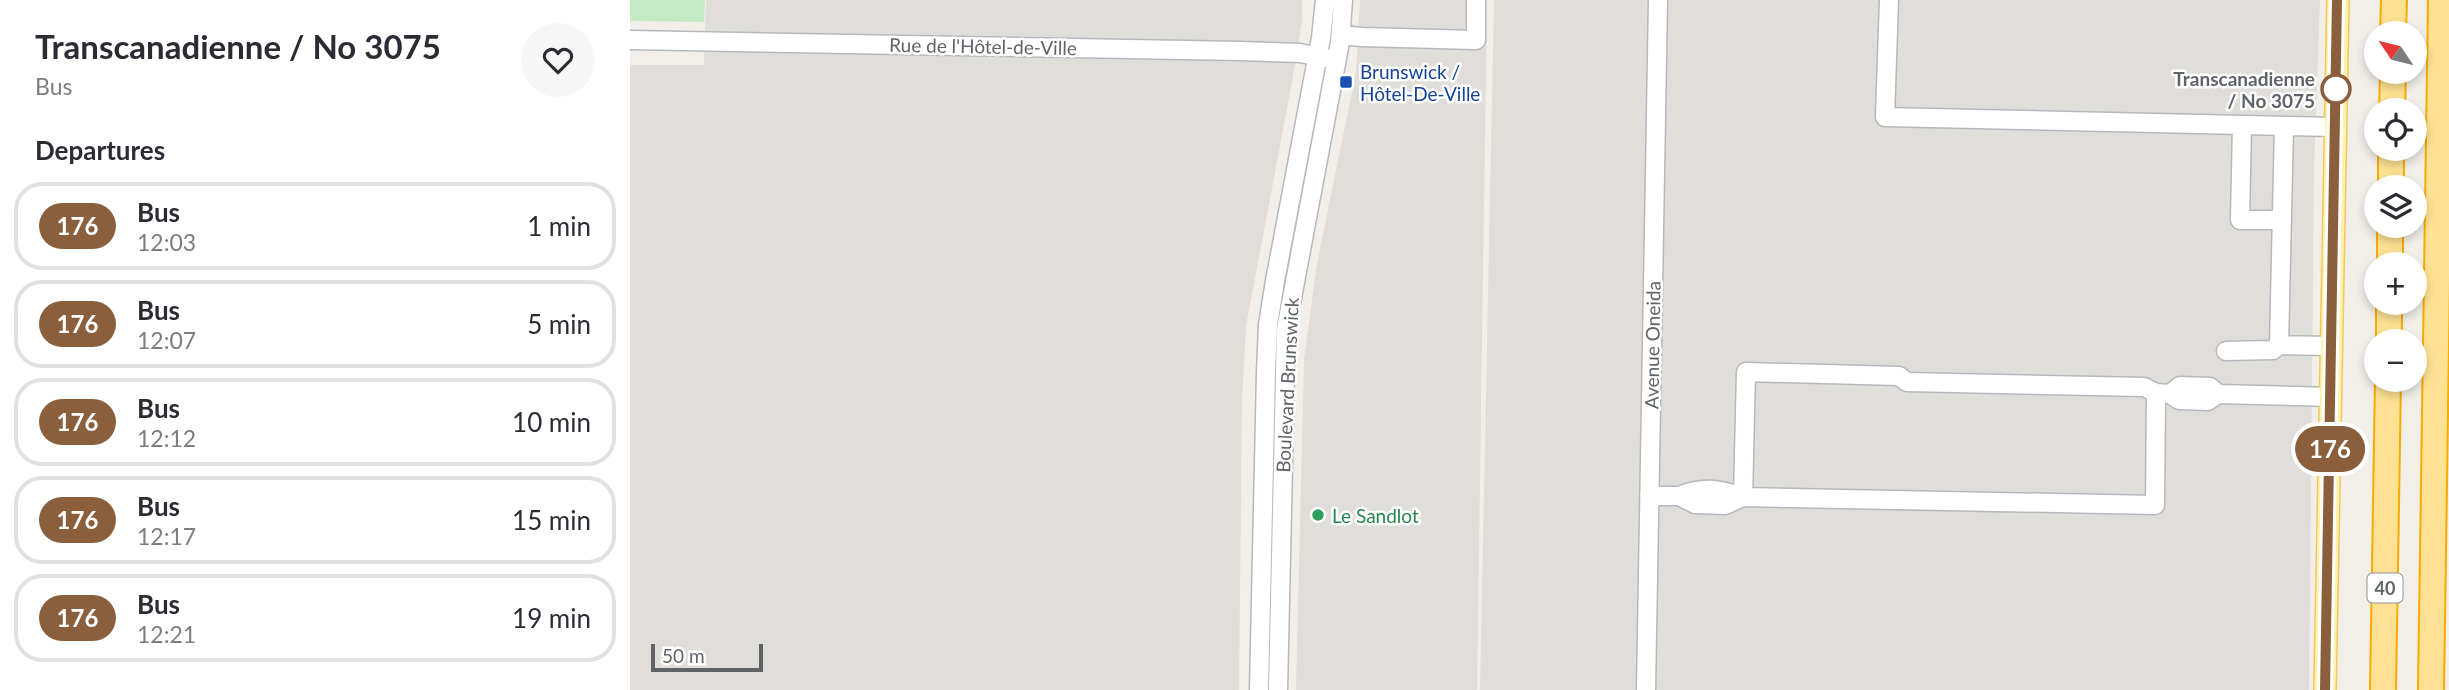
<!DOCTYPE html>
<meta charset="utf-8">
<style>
:root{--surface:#fff;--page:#f7f7f7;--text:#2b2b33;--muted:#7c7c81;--line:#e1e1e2}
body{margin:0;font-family:Lato,sans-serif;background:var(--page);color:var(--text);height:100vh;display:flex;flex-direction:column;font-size:26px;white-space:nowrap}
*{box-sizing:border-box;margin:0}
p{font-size:23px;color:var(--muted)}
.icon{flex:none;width:38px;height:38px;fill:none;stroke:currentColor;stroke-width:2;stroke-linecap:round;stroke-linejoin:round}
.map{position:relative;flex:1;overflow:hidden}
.sheet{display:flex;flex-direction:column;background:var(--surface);width:630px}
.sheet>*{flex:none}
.badge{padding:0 14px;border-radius:23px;font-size:24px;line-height:46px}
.needle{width:46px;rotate:305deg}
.tools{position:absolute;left:1734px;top:21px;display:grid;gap:14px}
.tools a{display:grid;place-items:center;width:63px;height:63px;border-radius:50%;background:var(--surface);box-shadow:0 4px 10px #0003;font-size:35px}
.scale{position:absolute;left:21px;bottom:18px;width:112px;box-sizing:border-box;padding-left:7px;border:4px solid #5f6368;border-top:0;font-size:19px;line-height:24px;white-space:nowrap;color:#5f6368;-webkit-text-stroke:5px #fff;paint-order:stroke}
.map>.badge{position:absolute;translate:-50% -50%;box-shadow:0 0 0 4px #fff}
h2{padding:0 35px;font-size:26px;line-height:63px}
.round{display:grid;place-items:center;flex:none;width:74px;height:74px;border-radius:37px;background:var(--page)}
.summary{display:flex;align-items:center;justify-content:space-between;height:119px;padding:0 35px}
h1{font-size:33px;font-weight:700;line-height:52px}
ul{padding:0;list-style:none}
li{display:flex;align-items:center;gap:21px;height:88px;margin:0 14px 10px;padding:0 21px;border:4px solid var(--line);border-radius:28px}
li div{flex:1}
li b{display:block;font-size:26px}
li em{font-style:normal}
li .badge{min-width:77px;font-weight:700;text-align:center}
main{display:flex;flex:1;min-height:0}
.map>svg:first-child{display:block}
.industrial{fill:#e0deda}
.green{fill:#c5e8c5}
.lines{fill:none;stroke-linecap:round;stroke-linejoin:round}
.minor-casing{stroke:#b5b8bc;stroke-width:21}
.major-casing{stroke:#f2c960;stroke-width:24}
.highway-casing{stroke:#f9ab00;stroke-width:28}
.minor{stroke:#fff;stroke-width:18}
.major{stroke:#fff2af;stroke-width:21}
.highway{stroke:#fde293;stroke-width:24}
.line-casing{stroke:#fff;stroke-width:16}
.line{stroke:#8b5e3c;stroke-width:10}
.transit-dot{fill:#1a4fb4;stroke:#fff;stroke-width:2.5}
.stop-dot{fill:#fff;stroke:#8b5e3c;stroke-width:3.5}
.leisure-dot{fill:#2e9e5b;stroke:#fff;stroke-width:2.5}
.labels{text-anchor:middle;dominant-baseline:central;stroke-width:5;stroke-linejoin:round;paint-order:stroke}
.shield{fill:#fff;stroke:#8f9295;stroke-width:2}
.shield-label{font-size:18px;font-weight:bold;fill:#5f6368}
.street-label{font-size:19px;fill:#5f6368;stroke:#fff}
.transit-label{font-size:19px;fill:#164399;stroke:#fff;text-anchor:start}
.stop-label{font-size:19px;font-weight:bold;fill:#5f6368;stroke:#fff;text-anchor:end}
.leisure-label{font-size:19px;fill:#27864d;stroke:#fff;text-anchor:start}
</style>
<main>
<section class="sheet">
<div class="summary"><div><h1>Transcanadienne / No 3075</h1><p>Bus</p></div><a class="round"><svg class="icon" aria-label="heart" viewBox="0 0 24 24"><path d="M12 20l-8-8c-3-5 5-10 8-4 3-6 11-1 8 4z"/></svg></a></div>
<h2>Departures</h2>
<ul>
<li><span class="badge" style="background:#8b5e3c;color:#fff">176</span><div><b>Bus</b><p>12:03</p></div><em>1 min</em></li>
<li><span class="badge" style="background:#8b5e3c;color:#fff">176</span><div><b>Bus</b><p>12:07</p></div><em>5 min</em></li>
<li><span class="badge" style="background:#8b5e3c;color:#fff">176</span><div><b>Bus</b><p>12:12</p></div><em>10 min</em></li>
<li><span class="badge" style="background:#8b5e3c;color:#fff">176</span><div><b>Bus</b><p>12:17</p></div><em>15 min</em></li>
<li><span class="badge" style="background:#8b5e3c;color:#fff">176</span><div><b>Bus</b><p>12:21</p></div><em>19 min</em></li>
</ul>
</section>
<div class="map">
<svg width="1819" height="690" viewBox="0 0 1819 690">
<rect width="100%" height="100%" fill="#f1efe8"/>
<!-- industrial -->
<path class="industrial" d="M 76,0 L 672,0 L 672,20 L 662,82 L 616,326 L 612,399 L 609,690 L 0,690 L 0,65 L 74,65 Z
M 730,0 L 857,0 L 847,690 L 666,690 L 674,359 L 687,264 L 726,72 Z
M 864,0 L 1690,0 L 1684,170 L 1679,690 L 850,690 Z"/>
<!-- green -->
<path class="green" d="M 0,0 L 75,0 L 74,22 L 0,21 Z"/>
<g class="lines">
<defs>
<path id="minor" d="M 1259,0 L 1255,117 L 1705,127
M 711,35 L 732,37 L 846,40 L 846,0
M 0,40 L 610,51 L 670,53 L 706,60
M 1612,125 L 1610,220 L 1652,220
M 1654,126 L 1649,345 L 1702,346
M 1596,351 L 1643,350 L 1649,345
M 1540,394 L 1550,386 L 1580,387 L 1588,394 L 1701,397
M 1019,496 L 1049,496 L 1065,504 L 1095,505 L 1113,497
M 1049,496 C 1073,486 1089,489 1113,497 L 1525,505 L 1526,393
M 1113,497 L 1116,372 L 1269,376 L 1277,382 L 1514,387 L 1526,393 L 1540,394 L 1549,400 L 1578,401 L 1588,394
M 629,690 L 636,373 L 638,325 L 645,281 L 691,38 L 695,0
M 648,690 L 656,330 L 710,42 L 713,0
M 1016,690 L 1028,0"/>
<path id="major" d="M 1695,690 L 1708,0"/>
<path id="highway" d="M 1763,33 L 1764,0
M 1762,110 L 1763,72
M 1761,187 L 1761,149
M 1760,264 L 1760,226
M 1759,341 L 1759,303
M 1753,690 L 1758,380
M 1801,690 L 1811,0"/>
</defs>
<!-- minor casing -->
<use href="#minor" class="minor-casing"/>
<!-- major casing -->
<use href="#major" class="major-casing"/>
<!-- highway casing -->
<use href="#highway" class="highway-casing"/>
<!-- minor -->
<use href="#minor" class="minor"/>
<!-- major -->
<use href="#major" class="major"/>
<!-- highway -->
<use href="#highway" class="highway"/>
</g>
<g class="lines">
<defs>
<path id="line" d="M 1695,690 L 1707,0"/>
</defs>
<!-- line casing -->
<use href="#line" class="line-casing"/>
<!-- line -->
<use href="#line" class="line"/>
</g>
<!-- markers -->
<rect class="transit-dot" x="709" y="75" width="14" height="14" rx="3.5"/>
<circle class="stop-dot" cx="1706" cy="89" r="14"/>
<circle class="leisure-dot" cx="688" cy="515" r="7"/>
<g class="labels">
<!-- shield labels -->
<rect class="shield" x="1737.5" y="573.5" width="35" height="29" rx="5"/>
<g class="shield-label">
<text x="1755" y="588">40</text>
</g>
<!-- street labels -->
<g class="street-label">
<text transform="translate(353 46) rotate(1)">Rue de l'Hôtel-de-Ville</text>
<text transform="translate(1022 345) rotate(-89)">Avenue Oneida</text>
<text transform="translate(657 385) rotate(-87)">Boulevard Brunswick</text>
</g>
<!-- transit labels -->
<g class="transit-label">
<text x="730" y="71">Brunswick /<tspan x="730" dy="22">Hôtel-De-Ville</tspan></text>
</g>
<!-- stop labels -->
<g class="stop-label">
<text x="1685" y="78">Transcanadienne<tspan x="1685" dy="22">/ No 3075</tspan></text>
</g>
<!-- leisure labels -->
<g class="leisure-label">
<text x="702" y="515">Le Sandlot</text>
</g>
</g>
</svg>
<div class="tools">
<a><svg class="needle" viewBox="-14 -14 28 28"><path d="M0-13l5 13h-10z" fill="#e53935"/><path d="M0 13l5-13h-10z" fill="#7c7c81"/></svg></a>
<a><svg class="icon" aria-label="locate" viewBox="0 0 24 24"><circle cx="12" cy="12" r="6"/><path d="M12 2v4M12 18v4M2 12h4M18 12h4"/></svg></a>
<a><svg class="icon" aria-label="layers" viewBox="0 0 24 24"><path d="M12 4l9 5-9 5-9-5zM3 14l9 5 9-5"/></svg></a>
<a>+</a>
<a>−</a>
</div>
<div class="scale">50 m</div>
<b class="badge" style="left:1700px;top:449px;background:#8b5e3c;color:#fff">176</b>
</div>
</main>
